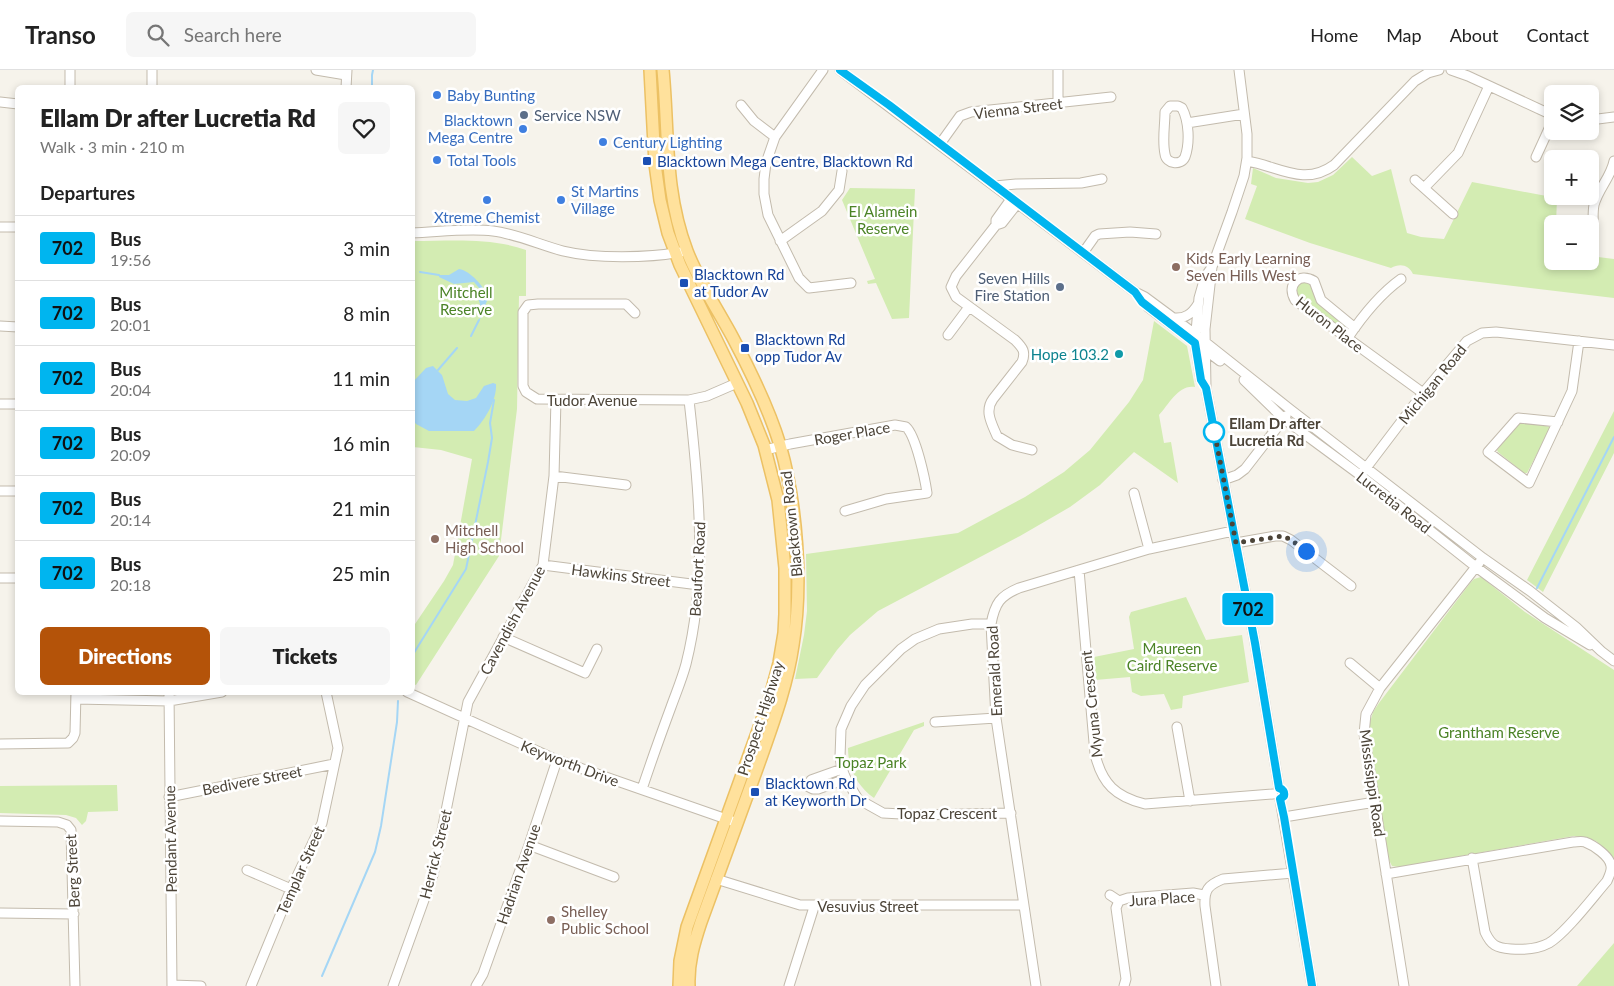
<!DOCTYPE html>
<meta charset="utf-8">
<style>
:root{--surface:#fff;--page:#f6f6f6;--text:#222;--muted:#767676;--line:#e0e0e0;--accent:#b45309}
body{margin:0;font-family:Lato,sans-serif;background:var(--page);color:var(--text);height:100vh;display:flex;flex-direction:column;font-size:19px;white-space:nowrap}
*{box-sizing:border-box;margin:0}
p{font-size:16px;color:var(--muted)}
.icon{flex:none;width:28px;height:28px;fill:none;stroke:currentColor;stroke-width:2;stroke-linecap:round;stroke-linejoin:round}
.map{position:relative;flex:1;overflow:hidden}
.side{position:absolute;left:15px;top:15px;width:400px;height:610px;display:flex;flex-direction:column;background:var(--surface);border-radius:8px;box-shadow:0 2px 8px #0003}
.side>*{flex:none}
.badge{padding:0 10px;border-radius:4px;font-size:18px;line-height:32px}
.controls{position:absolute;left:1544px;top:15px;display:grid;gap:10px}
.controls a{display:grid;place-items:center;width:55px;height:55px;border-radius:8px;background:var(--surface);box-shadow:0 2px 8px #0003;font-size:25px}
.you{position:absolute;width:25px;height:25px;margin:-12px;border:4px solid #fff;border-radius:50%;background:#1a73e8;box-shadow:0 0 0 8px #1a73e833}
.map>.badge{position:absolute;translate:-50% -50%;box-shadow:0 0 0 2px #fff}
h2{padding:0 25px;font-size:19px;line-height:45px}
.round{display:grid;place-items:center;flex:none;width:52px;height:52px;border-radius:8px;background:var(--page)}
.headline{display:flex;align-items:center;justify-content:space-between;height:85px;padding:0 25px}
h1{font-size:24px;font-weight:800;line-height:38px}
.cta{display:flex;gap:10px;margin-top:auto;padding:10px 25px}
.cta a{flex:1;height:58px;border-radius:8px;background:var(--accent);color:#fff;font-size:20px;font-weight:800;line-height:58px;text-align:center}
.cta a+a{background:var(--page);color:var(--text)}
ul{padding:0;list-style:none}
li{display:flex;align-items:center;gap:15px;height:65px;padding:0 25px;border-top:1px solid var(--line)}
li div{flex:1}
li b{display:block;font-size:19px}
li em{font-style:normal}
li .badge{min-width:55px;font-weight:700;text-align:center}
header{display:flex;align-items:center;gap:30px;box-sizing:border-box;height:70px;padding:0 25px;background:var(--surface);border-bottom:1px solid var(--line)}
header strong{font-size:24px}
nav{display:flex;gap:28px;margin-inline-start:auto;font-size:18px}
.search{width:350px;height:45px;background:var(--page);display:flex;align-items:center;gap:12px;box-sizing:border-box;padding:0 18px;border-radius:8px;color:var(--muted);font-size:19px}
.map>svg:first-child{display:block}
.green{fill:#d3ecb2}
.water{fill:#a5d6f5}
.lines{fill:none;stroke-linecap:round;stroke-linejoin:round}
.stream{stroke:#a5d6f5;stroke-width:2}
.minor-casing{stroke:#c3bbad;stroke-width:11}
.major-casing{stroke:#ecc164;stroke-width:14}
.minor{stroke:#fff;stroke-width:9}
.major{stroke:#ffe19c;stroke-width:11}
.line-casing{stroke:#fff;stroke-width:11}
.line{stroke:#00b5ef;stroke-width:8}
.walk{stroke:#4c4438;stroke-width:5;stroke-dasharray:0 9}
.shop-dot{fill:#3f7fe0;stroke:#fff;stroke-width:2}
.service-dot{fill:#5c6f8a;stroke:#fff;stroke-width:2}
.transit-dot{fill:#1a4fb4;stroke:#fff;stroke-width:2}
.education-dot{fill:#8d6e63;stroke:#fff;stroke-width:2}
.culture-dot{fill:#0f9aa8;stroke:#fff;stroke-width:2}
.stop-dot{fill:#fff;stroke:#00b5ef;stroke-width:2.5}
.labels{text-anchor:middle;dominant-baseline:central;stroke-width:5;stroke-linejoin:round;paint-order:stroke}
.shop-label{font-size:15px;fill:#366cbe;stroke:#fff;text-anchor:start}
.street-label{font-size:15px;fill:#4c4438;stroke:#fff}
.service-label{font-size:15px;fill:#4e5e75;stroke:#fff;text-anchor:start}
.transit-label{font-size:15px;fill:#164399;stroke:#fff;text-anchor:start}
.park-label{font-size:15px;fill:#4b8326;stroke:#fff}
.education-label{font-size:15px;fill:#785e54;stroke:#fff;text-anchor:start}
.culture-label{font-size:15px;fill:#0d838f;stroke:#fff;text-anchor:end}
.stop-label{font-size:15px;font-weight:bold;fill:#4c4438;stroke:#fff;text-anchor:start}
</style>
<header>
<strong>Transo</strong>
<div class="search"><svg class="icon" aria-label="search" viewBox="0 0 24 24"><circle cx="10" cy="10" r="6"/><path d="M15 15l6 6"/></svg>Search here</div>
<nav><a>Home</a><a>Map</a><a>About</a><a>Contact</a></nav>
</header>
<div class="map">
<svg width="1614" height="916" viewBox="0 0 1614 916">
<rect width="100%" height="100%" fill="#f6f3eb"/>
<!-- green -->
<path class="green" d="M 1352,87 L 1372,106 L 1391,99 L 1407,163 L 1421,167 L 1444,169 L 1472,112 L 1557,128 L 1556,154 L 1552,154 L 1552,191 L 1590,191 L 1590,186 L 1614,189 L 1614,228 L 1413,204 C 1409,195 1400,193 1391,198 L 1310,173 L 1245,149 L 1257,116 L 1251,114 L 1253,98 L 1276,108 L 1308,113 L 1318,112 L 1333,105 Z
M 850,118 L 915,119 L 909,248 L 892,249 L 876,213 L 868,214 L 867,211 L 875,209 L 842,130 Z
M 413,171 C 450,171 490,167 526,180 L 526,226 L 519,226 L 517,339 L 499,486 L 416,615 L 413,614 L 413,557 L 444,511 L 453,495 L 472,389 L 441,380 L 413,377 Z
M 1308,212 L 1349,258 L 1348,260 L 1345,263 L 1298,230 L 1295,216 L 1300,213 Z
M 1154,251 L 1187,276 L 1195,317 C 1179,314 1169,334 1159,345 L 1164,373 L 1171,372 L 1178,413 L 1134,382 L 1100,415 L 1070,437 L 1020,466 L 878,541 L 850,565 L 837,580 L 817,608 L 795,609 L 804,565 L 807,541 L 806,484 L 958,463 L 1025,427 L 1064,402 L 1090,380 L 1129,332 L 1143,310 Z
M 1614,341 L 1614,383 L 1543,522 L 1527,510 Z
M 1523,352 L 1551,357 L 1527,403 L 1524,403 L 1498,382 L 1497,380 L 1516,355 Z
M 1481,507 L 1525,542 L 1614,600 L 1614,788 L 1596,771 L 1574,766 L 1399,797 L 1392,796 L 1389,790 L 1369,672 L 1369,656 L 1373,642 L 1379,633 L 1471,512 L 1474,509 Z
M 1186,527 L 1206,570 L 1242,565 L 1249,612 L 1183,626 L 1182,638 L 1171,640 L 1164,624 L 1141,626 L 1132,622 L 1130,607 L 1095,610 L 1094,587 L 1134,579 L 1129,547 L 1131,542 Z
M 924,652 L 924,656 L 914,660 L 874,728 C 857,716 848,698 848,678 Z
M 117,715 L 118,741 L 88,742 L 86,751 L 82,755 L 76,748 L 66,745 L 0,743 L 0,716 Z
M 1614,873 L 1614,916 L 1577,916 Z"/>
<!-- water -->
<path class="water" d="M 459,199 C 471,201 484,217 489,228 C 483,235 486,244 479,250 L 482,242 L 477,223 L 480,219 L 474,212 L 454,214 L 439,207 L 439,205 L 449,205 Z
M 433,296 L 442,305 L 448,324 L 455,330 L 467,331 L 476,328 L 484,316 L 493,313 L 496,314 C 497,330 485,350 474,361 L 429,361 L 416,354 L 413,350 L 413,312 L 426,298 Z"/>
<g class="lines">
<!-- stream -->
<path class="stream" d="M 372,18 L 372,5 L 373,0
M 420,202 L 439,205
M 471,266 L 479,250
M 438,300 L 457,278
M 1537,518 L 1614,367
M 412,586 L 466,499 L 488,392 L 492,368 L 490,353 L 494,330
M 322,906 L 375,782 L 381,756 L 397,652 L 398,631"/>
<defs>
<path id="minor" d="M 70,0 L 70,18
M 152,0 L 152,18
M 316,0 L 346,5
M 823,0 L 775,67 L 766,93 L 764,109 L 764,124 L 768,145 L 799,208 L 809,218 L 851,213
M 840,0 L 1135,222 L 1145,227 L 1195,264 L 1291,340 L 1483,488 L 1530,521 L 1576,557 L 1601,581 L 1614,591
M 1451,0 L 1468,6 L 1552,45
M 346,18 L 347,0
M 0,32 L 18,34
M 1058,33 L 1058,0
M 741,35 L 754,51 L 775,67
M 1170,36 L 1178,36 L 1182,38 C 1189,51 1190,73 1185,87 C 1181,96 1166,94 1165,84 C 1162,71 1165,55 1165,42 Z
M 1590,50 L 1614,47
M 1187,53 L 1244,44
M 940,74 L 960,46 L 971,42 L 1111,27
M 1536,87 L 1552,52
M 1247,91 C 1278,96 1304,117 1334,95 L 1415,11 L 1428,3 L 1439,0
M 1415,110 L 1453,144
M 995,116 L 1016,114 L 1081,113 L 1102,109
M 1424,118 L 1458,83 L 1489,16
M 1011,129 L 996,150 L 996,155 L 956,206 L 951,217 L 956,227 L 1015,270 C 1023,278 1026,282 1022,292 L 993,329 C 984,341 992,354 997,366 L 1012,375 L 1032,380
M 996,155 L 1002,153 L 1017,134
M 0,157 L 18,157
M 412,163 C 439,162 467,158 493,161 C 517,164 540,175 563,181 C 596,189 648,188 681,182
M 1593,168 C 1594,157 1592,145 1594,135 C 1598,119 1611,107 1614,91
M 780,171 L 822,141 L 839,120 L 842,101
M 1083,183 L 1095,166 L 1099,164 L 1130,162 L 1156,164
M 1212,197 L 1205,259 L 1206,318 L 1255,573 L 1279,718
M 1148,237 L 1220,291
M 635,243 L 626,234 L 538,234 L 528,235 L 523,242 L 523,316 L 526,322 L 537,329 L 689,330 L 707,326 L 737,313
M 1174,248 C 1185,249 1192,244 1198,234
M 0,256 L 18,257
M 1355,258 L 1321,230 L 1314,211 C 1299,202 1286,215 1295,230 L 1423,323
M 948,265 L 969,237
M 1347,269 C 1361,248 1380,224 1401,209
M 1244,310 L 1284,349 L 1360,405 L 1476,497 L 1545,548 L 1590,575
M 1204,314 L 1201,310 L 1195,273 L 1199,228 L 1205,207 L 1212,197 L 1232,142 L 1244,106 L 1247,88 L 1247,64 L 1239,0
M 0,334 L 18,334
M 1558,352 L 1518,348 L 1488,382 L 1529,413 L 1572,321 L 1579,271
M 765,380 L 790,374 L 895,355 L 906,357 C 916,366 925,409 927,423 L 886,429 L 845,441
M 1363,402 L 1423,323 L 1467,271 L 1482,263 L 1496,262 L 1614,275
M 554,406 L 626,415
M 1223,410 L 1237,405 L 1245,399 L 1286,346
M 0,421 L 18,421
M 1134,423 L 1149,479
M 1236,473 L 1275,466 L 1283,466 L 1291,470 L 1351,516
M 543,495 L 699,515
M 1079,500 L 1095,684 C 1102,714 1116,727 1145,734 L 1273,724
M 0,508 L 18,508
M 991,554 L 972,554 L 939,559 L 915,569 L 901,579 L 865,615 L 851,636 L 841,659 L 840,687 L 842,699 L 847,711 L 858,729 L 883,743 L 919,745 L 1011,743
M 503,567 L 585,603 L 597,579
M 1350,593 L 1380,618
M 169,622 L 172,916
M 407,622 L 557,690 L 732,751
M 76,629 L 169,631 L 222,622
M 935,652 L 996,648
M 1177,657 L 1190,731
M 0,674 L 68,673 L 73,668 L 75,663 L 76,622
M 842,699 L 811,710 L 809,717 L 813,719 L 818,719 L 846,709
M 642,719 C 651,692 661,664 671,637 C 676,623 682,609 686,594 C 708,507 699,419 689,330
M 169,727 L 334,694
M 1280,729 L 1312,916
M 1284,747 L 1375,732
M 0,751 L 58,752 L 67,755 L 71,760 L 75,916
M 529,775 L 614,807
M 247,800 L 291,819
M 1386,804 L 1573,772 C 1577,772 1581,771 1585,772 C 1593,775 1610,786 1611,796 C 1612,801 1609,806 1607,811 C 1593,827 1566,863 1549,873 C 1538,879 1524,880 1511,879 C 1496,878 1491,875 1485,862 L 1472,788
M 716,809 L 800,835 L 1024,835
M 1110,825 L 1119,831 L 1128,828 L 1193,823 L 1204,825
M 1119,831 L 1116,838 L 1126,909 L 1124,916
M 0,843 L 74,844
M 172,915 L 201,916
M 251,916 L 291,819 L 322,753 L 338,678 L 326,622
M 393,916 L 433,805 L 468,632 L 543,495 L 554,406 L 556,329
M 476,916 L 483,904 L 529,775 L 557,690
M 789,916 L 814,837
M 1036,916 L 996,648 L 991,554 C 995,533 1000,526 1019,518 L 1149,479 L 1233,461
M 1216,916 L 1205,836 C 1204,820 1208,815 1223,809 L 1293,803
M 1404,916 L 1364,664 L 1366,644 L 1380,618 L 1479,493"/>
<path id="major" d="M 650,0 L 655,94 L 660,130 L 668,163 L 680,195 L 747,333 L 764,375 L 778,430 L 785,498 L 785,544 L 784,563 L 779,593 L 769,630 L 687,857 L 680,891 L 679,916
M 663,0 C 669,63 664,121 687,181 C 699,212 718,240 733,268 C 751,302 769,339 780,375 C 797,434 803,515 793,575 C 787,617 772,656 758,696 C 739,748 720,800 701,852 C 694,873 688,893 689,916"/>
</defs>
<!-- minor casing -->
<use href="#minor" class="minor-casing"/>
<!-- major casing -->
<use href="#major" class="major-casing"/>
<!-- minor -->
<use href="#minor" class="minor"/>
<!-- major -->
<use href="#major" class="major"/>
</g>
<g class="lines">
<defs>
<path id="line" d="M 840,0 L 889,35 L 1135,222 L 1142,232 L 1195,273 L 1201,310 L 1206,318 L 1255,573 L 1279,718 C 1283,719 1285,722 1284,726 L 1280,729 L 1284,747 L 1312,916"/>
</defs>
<!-- line casing -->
<use href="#line" class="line-casing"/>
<!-- line -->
<use href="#line" class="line"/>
<!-- walk -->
<path class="walk" d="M 1214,362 L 1213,355 L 1236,473 L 1283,466 L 1291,470 L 1306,481"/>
</g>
<!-- markers -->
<g class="shop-dot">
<circle cx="437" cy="25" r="5"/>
<circle cx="523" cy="59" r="5"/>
<circle cx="603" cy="72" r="5"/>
<circle cx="437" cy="90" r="5"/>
<circle cx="487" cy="130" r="5"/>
<circle cx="561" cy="130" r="5"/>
</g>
<g class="service-dot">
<circle cx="524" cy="45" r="5"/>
<circle cx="1060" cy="217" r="5"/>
</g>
<g class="transit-dot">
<rect x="642" y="86" width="10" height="10" rx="2.5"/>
<rect x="679" y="208" width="10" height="10" rx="2.5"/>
<rect x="740" y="273" width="10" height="10" rx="2.5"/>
<rect x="750" y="717" width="10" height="10" rx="2.5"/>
</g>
<g class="education-dot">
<circle cx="1176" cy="197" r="5"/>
<circle cx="435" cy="469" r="5"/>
<circle cx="551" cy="850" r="5"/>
</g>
<circle class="culture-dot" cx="1119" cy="284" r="5"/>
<circle class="stop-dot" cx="1214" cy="362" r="10"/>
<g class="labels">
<!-- shop labels -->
<g class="shop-label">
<text x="447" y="25">Baby Bunting</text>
<text x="513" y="50" text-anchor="end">Blacktown<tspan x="513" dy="17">Mega Centre</tspan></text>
<text x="613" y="72">Century Lighting</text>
<text x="447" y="90">Total Tools</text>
<text x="571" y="121">St Martins<tspan x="571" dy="17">Village</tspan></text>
<text x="487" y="147" text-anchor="middle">Xtreme Chemist</text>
</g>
<!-- street labels -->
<g class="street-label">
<text transform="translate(1018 38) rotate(-7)">Vienna Street</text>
<text transform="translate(1330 254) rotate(38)">Huron Place</text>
<text transform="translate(1432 314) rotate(-51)">Michigan Road</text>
<text x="592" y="330">Tudor Avenue</text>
<text transform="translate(852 363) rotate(-10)">Roger Place</text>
<text transform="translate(1394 432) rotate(38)">Lucretia Road</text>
<text transform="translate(791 454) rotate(-96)">Blacktown Road</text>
<text transform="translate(697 499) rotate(-87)">Beaufort Road</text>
<text transform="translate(621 505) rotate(7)">Hawkins Street</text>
<text transform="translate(512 550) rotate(-62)">Cavendish Avenue</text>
<text transform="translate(994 601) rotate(-93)">Emerald Road</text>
<text transform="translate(1091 634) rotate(-96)">Myuna Crescent</text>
<text transform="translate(760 648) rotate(-72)">Prospect Highway</text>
<text transform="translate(570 693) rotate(21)">Keyworth Drive</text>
<text transform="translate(252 710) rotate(-11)">Bedivere Street</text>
<text transform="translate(1373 713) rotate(82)">Mississippi Road</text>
<text x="947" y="743">Topaz Crescent</text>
<text transform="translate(170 769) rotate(-91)">Pendant Avenue</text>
<text transform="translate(435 784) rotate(-76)">Herrick Street</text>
<text transform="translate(300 800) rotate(-66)">Templar Street</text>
<text transform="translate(72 801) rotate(-93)">Berg Street</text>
<text transform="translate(518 804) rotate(-71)">Hadrian Avenue</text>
<text transform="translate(1162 828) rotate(-4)">Jura Place</text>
<text x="868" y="836">Vesuvius Street</text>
</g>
<!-- service labels -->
<g class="service-label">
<text x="534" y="45">Service NSW</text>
<text x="1050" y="208" text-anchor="end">Seven Hills<tspan x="1050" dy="17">Fire Station</tspan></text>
</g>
<!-- transit labels -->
<g class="transit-label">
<text x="657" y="91">Blacktown Mega Centre, Blacktown Rd</text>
<text x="694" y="204">Blacktown Rd<tspan x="694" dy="17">at Tudor Av</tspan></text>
<text x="755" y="269">Blacktown Rd<tspan x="755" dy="17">opp Tudor Av</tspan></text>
<text x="765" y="713">Blacktown Rd<tspan x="765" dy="17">at Keyworth Dr</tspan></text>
</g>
<!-- park labels -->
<g class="park-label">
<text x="883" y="141">El Alamein<tspan x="883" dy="17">Reserve</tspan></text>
<text x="466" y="222">Mitchell<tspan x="466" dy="17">Reserve</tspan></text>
<text x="1172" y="578">Maureen<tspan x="1172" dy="17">Caird Reserve</tspan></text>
<text x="1499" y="662">Grantham Reserve</text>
<text x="871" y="692">Topaz Park</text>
</g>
<!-- education labels -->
<g class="education-label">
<text x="1186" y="188">Kids Early Learning<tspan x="1186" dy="17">Seven Hills West</tspan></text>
<text x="445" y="460">Mitchell<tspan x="445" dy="17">High School</tspan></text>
<text x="561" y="841">Shelley<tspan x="561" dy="17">Public School</tspan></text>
</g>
<!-- culture labels -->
<g class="culture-label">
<text x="1109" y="284">Hope 103.2</text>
</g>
<!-- stop labels -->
<g class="stop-label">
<text x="1229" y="353">Ellam Dr after<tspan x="1229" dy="17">Lucretia Rd</tspan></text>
</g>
</g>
</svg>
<div class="controls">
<a><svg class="icon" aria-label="layers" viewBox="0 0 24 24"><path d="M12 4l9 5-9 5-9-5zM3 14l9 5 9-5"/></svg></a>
<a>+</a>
<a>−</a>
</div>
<div class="you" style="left:1306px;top:481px"></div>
<b class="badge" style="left:1248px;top:539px;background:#00b5ef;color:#111">702</b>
<section class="side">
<div class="headline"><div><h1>Ellam Dr after Lucretia Rd</h1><p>Walk · 3 min · 210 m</p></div><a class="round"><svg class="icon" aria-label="heart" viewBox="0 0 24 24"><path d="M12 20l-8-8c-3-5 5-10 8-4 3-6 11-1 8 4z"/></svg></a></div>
<h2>Departures</h2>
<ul>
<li><span class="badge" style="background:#00b5ef;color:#111">702</span><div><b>Bus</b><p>19:56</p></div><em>3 min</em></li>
<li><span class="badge" style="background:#00b5ef;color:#111">702</span><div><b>Bus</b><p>20:01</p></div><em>8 min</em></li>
<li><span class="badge" style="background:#00b5ef;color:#111">702</span><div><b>Bus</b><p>20:04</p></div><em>11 min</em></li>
<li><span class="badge" style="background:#00b5ef;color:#111">702</span><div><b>Bus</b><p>20:09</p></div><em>16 min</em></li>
<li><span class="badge" style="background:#00b5ef;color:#111">702</span><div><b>Bus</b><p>20:14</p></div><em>21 min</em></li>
<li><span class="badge" style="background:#00b5ef;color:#111">702</span><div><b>Bus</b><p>20:18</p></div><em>25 min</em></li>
</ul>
<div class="cta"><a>Directions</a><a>Tickets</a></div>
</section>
</div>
